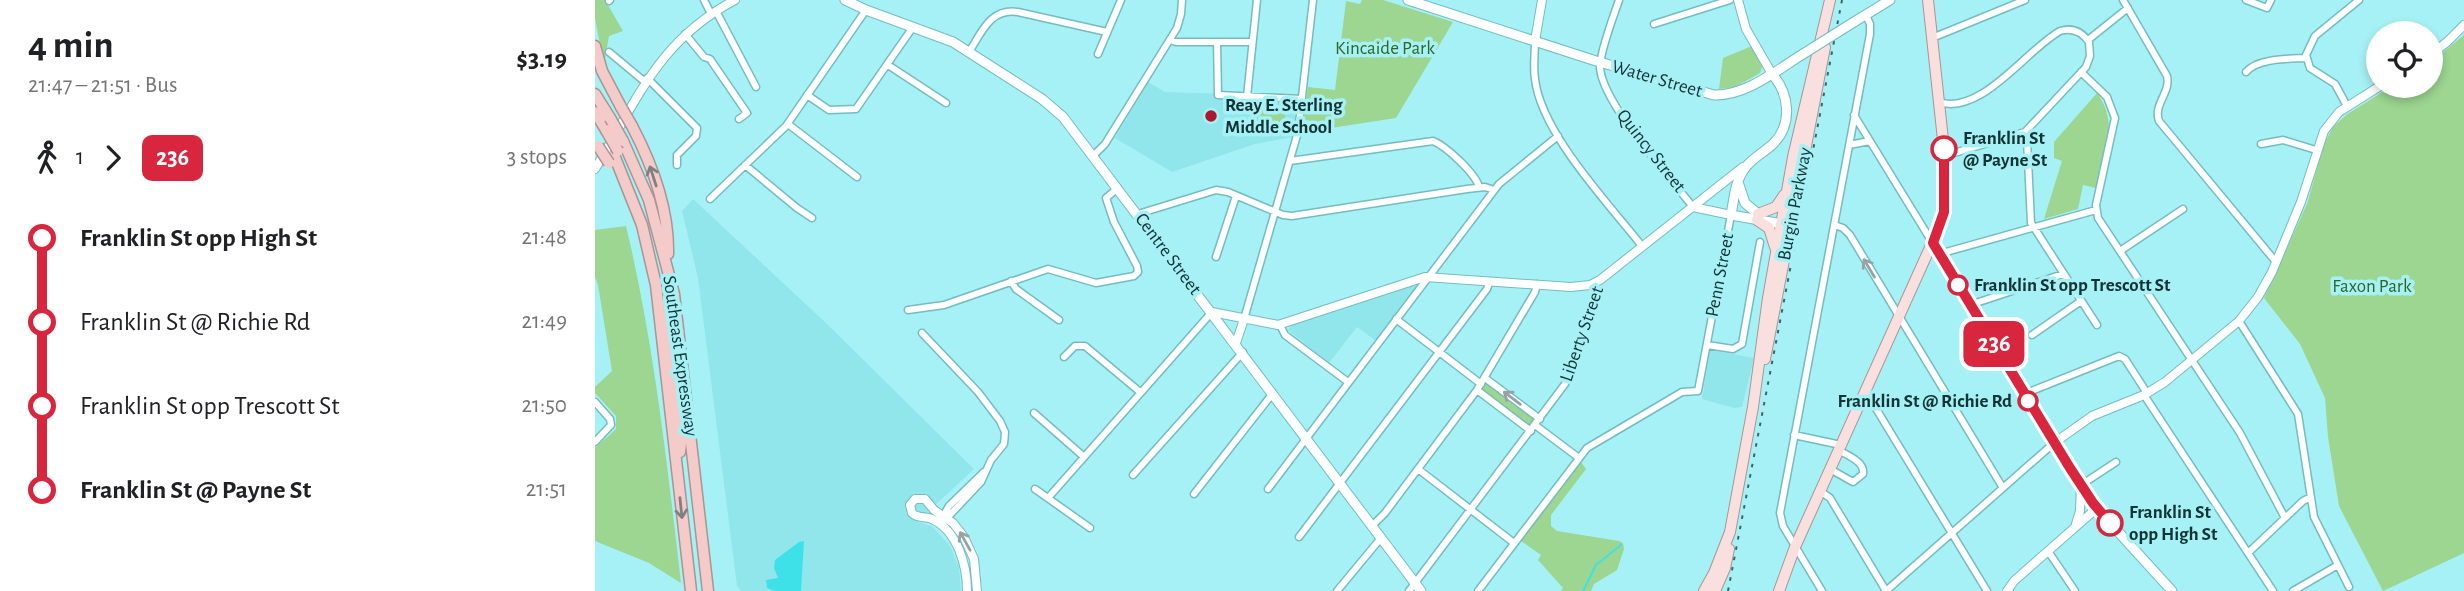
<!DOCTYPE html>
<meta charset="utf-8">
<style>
:root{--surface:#fff;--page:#f6f6f6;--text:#202124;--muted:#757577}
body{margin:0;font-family:"Alegreya Sans",sans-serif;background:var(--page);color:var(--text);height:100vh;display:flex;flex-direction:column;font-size:26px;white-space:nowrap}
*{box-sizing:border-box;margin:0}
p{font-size:23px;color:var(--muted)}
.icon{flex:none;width:38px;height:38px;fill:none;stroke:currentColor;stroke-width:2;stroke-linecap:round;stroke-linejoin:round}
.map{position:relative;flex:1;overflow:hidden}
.sheet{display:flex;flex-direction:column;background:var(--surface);width:595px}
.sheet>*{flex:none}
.badge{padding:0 14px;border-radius:10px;font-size:24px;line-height:46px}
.controls{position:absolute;left:1771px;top:21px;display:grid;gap:14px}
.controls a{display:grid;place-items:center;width:77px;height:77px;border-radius:50%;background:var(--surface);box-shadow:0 4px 10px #0003;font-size:35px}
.map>.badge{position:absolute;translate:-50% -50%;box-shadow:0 0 0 4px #fff}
.legs{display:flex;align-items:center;gap:10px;height:77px;padding:0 28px;font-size:23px}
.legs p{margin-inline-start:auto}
.summary{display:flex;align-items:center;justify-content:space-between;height:119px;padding:0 28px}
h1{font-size:38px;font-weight:700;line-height:52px}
ul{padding:0 28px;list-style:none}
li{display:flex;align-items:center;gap:24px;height:84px;font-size:26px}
li i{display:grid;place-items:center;width:10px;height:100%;margin:0 9px;background:currentColor}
li i::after{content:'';width:18px;height:18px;margin:-9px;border:5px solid;border-radius:50%;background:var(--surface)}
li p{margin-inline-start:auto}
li:first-child i{background:linear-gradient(#0000 50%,currentColor 0)}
li:last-child i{background:linear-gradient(currentColor 50%,#0000 0)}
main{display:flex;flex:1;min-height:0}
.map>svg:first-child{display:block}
.built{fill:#91e6eb}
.green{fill:#9cd691}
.water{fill:#3fe1e9}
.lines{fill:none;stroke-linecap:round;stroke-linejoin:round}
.stream{stroke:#3fe1e9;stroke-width:2}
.minor-casing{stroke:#73bdc1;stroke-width:9}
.tertiary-casing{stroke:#73bdc1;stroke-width:10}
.secondary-casing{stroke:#73bdc1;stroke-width:11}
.primary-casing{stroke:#a69695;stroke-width:12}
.motorway-casing{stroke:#a69695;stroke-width:13}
.minor{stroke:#fff;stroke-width:6}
.tertiary{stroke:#fff;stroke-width:8}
.secondary{stroke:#fff;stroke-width:9}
.primary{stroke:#f9e0df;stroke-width:10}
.motorway{stroke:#f5cbc9;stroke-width:10}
.rail{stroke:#3a6466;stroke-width:2;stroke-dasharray:3.5 7;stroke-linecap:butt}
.secondary-bridge-casing{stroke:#73bdc1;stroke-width:11;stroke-linecap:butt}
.motorway-bridge-casing{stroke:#a69695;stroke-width:13;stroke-linecap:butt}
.secondary-bridge{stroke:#fff;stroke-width:9}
.motorway-bridge{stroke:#f5cbc9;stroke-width:10}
.oneway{stroke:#847f7f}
.oneway2{stroke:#95a3a4}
.line-1-casing{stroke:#fff;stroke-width:16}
.line-1{stroke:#d7263d;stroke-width:10}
.poi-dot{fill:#ac172f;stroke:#a6f1f5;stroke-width:2.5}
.stop-1-dot{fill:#fff;stroke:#d7263d;stroke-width:3.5}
.labels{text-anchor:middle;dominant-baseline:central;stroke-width:7;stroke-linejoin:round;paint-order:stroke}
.park-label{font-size:19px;fill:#2f6623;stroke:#a6f1f5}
.street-label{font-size:19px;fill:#143335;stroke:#a6f1f5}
.poi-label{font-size:19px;font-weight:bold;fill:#143335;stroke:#a6f1f5;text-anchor:start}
.stop-label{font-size:19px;font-weight:bold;fill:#143335;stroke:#a6f1f5;text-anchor:start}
</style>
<main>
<section class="sheet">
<div class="summary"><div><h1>4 min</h1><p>21:47 – 21:51 · Bus</p></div><b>$3.19</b></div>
<div class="legs"><svg class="icon" aria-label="walk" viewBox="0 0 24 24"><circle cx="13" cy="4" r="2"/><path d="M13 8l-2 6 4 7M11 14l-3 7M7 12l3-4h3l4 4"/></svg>1<svg class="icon" aria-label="forward" viewBox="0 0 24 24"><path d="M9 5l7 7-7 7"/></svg><b class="badge" style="background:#d7263d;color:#fff">236</b><p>3 stops</p></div>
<ul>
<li><i style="color:#d7263d"></i><b>Franklin St opp High St</b><p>21:48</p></li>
<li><i style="color:#d7263d"></i><span>Franklin St @ Richie Rd</span><p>21:49</p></li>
<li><i style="color:#d7263d"></i><span>Franklin St opp Trescott St</span><p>21:50</p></li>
<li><i style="color:#d7263d"></i><b>Franklin St @ Payne St</b><p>21:51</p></li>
</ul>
</section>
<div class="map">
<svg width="1869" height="591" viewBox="0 0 1869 591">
<rect width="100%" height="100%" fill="#a6f1f5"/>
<!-- built -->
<path class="built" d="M 553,82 L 570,92 L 702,96 L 698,137 L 660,144 L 577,172 L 520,138 Z
M 98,199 L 232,324 L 379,469 L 322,522 L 337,526 L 355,546 L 364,567 L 366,591 L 146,591 L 142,586 L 103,278 L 87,211 Z
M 826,282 L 781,341 L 762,327 L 734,363 L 693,330 L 697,325 Z
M 1115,350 L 1159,358 L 1147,407 L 1139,408 L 1107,399 Z"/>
<!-- green -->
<path class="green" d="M 0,0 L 10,0 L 28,31 L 14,36 L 10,59 L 8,60 L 0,18 Z
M 767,0 L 788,0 L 858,22 L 801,118 L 736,128 L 736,123 L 709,120 L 713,87 L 740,90 L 751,1 L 765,4 Z
M 1869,35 L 1869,553 L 1788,591 L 1744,506 L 1733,437 L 1730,398 L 1705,344 L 1669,298 L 1712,204 L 1729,144 L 1738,127 L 1751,115 L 1797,86 L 1836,86 L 1836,62 Z
M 1157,46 L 1167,67 L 1165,73 L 1140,87 L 1124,89 L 1128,58 Z
M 1502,93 C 1525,124 1509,154 1501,188 L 1488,185 L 1483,209 L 1449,219 L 1467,161 L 1459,158 L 1459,142 Z
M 656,106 L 690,107 L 690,128 L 656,127 Z
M 31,226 C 59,343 72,463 86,583 L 54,563 L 0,541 L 0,448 L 21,429 L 21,416 L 0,393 L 0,387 L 17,371 L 3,285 L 0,277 L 0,230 Z
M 890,378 L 945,419 L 936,431 L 882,390 Z
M 986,462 L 991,469 L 956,515 L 956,526 L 962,531 L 1024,541 L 1028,543 L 1029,549 L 1022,570 L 999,584 L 996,591 L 966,591 L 968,588 L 943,560 L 946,555 L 926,541 Z"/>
<!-- water -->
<path class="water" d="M 209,541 L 206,591 L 180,591 L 172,588 L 171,580 L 183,578 L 179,568 L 180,560 L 204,542 Z"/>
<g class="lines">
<!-- stream -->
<path class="stream" d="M 988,591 L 1001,565 L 1026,545"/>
<defs>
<path id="minor" d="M 109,0 L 116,14
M 1024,0 C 1019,15 1004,54 1005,68 C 1008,104 1074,176 1098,207
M 1528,0 L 1572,76 C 1576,93 1558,104 1564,121 L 1681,262
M 1651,0 L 1672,8 L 1676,0
M 14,1 L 15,0
M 121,11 L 161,87
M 1059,24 L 1135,0
M 90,34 L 109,57 L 115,59 L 152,113 L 144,119
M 1337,38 L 1430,0
M 575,40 L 581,42 L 657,42
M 1493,40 L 1533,8
M 940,41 C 940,54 938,67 940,79 C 946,133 1014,204 1047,246
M 622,42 L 623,95 L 707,99
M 14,52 L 50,82
M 374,52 C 387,32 395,8 423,12 L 512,32
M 503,54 L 526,0
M 293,65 L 351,103
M 1486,72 L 1512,97 L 1520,118 L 1501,205 L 1503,218 L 1645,433 L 1690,518
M 1651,72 C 1663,58 1694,59 1711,58
M 52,78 L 102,128 L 101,136 L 82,155 L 82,165
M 212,95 L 234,110 L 261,109 L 318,27
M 652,97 L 662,0
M 1344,102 C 1386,116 1431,50 1465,31 C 1478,27 1487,32 1494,42 L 1495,56 L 1491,67 L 1430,132 L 1349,156
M 1752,106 L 1740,84 L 1715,68 L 1711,55 L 1720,36 L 1764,0
M 1259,115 L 1337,242
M 193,124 L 262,177
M 1430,132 L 1432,139 L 1436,223 L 1502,325
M 1666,144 L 1688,140 L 1721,150
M 1254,145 L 1275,141
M 499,155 L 510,144 L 582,28 L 586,14 L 587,0
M 695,161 L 838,141 C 851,146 881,174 884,187
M 150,165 L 202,208 L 217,218
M 115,199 L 191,126 L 271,10
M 543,214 L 621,190 L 633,192 L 688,215 L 697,216 L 872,189 L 890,187 L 899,190
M 1239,225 L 1248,228 L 1255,235 L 1408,488
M 1525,251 L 1588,209
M 1344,254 L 1501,210
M 621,257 L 641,196
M 416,281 L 421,289 L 464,320
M 1375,305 L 1468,274
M 313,310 L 349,305 L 453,269 L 501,283 L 539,276 L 543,272 L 542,266 L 519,222 L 511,198 L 523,188
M 649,319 L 703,132 L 718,0
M 801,319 L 886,384
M 1644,321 L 1703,414 L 1719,517 L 1754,587
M 685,325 L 690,335 L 753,382
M 327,333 L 383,392 L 405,421 L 410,432 L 409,444 L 396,460 L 386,482 L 352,518
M 1437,335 L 1486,301
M 1112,345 L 1138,349 L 1147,344 L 1165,242
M 469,357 L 480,346 L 490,346 L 545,392
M 890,378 L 945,419
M 882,390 L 936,431
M 1429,394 L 1524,356 L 1530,359 L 1552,393
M 1268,395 L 1277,402 L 1392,591
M 1549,395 L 1678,591
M 0,402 L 15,419 L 16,425 L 0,442
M 439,413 L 488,456
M 940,425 L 984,458
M 1199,435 L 1246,445
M 823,469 L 919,543
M 1235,469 L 1258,482 L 1268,474 C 1270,462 1254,456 1243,450
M 538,475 L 648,352
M 1486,485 L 1521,462
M 440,489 L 495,528
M 673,489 L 904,184 L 963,136
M 1225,491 L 1235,498 L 1291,591
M 599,494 L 678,393
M 453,498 L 617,312
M 347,518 L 354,506 L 389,472
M 777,526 L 790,513 L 882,390 L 940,292 L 942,284
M 704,537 L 892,289 L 895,281
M 1453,551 L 1480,591
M 1653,553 L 1708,501 L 1716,497
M 742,591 L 786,538
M 814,591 L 970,384 L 977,369 L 1002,291 L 1000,283
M 883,591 L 992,448 L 1087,392 L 1103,391 L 1136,215
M 1227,591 L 1188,526 L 1185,513 L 1275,34 L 1275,24 L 1271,15
M 1291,591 L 1459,443
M 1698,591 L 1743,565"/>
<path id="tertiary" d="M 1143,0 L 1151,29 L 1177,74
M 940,41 L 947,0
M 1836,54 L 1852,42 L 1869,25
M 0,169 C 43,99 63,41 140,0
M 1098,207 L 1136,215
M 617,312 L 683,325 L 830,277 L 976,287 L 995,285 L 1005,280 L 1148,167
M 641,343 L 649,319
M 1459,443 L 1497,416 L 1549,395 L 1570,382 L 1644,321 L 1663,297 L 1677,272 L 1706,202 L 1729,131 L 1744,112 L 1785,86
M 1481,524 L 1485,511 L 1486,485
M 372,591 C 372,566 363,531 337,519 C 330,516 323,519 317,513 L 315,505 L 320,499 L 330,499 L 339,510 L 358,523 L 369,537 L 379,559 L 382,591
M 1412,591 L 1419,581 L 1502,508"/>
<path id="secondary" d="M 250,0 L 271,10 L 358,42 L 447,99 L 468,117 L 826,591
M 813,0 L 1001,61 L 1119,95 C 1151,96 1182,70 1208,54
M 1259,22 L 1295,0
M 1177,74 C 1194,93 1198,123 1179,143 C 1170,152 1157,158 1150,168 C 1140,181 1139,199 1136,215 L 1193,225
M 1144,185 L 1150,203 L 1163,214
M 1338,243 L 1491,492 L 1507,514 L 1577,591"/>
<path id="primary" d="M 1163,214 L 1181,207 L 1189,195
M 1162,220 L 1174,228 L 1180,247
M 1170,359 L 1230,47
M 1109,591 L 1119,573 L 1135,532 L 1158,407 L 1173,298 L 1198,157 L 1235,0
M 1120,591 L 1130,568 L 1134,549
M 1184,591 L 1200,547 L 1347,221 L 1350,188 L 1349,149 L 1333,0"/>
<path id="motorway" d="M 0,46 L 7,71 L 26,107
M 0,94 L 15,118
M 0,112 L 11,130
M 37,126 C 57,164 74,210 73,254
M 28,141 L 54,200 L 79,294 L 113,591
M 19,155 L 47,225 L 61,285 L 96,591
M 73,301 L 87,434 L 85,452"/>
</defs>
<!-- minor casing -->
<use href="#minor" class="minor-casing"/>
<!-- tertiary casing -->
<use href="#tertiary" class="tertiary-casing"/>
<!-- secondary casing -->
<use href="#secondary" class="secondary-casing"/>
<!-- primary casing -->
<use href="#primary" class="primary-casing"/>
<!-- motorway casing -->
<use href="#motorway" class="motorway-casing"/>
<!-- minor -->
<use href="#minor" class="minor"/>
<!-- tertiary -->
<use href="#tertiary" class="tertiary"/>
<!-- secondary -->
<use href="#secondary" class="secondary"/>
<!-- primary -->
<use href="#primary" class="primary"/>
<!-- motorway -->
<use href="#motorway" class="motorway"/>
<!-- rail -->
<path class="rail" d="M 1133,591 L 1247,0"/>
<defs>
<path id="secondary-bridge" d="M 1208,54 L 1259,22"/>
<path id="motorway-bridge" d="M 26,107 L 37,126
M 15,118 L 28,141
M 11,130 L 23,151
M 3,146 L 14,163"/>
</defs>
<!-- secondary-bridge casing -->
<use href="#secondary-bridge" class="secondary-bridge-casing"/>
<!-- motorway-bridge casing -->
<use href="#motorway-bridge" class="motorway-bridge-casing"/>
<!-- secondary-bridge -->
<use href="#secondary-bridge" class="secondary-bridge"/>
<!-- motorway-bridge -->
<use href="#motorway-bridge" class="motorway-bridge"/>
</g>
<!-- one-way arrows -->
<defs><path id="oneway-shaft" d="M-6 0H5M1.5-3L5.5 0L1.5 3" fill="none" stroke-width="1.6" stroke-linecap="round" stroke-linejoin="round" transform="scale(1.75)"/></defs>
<g class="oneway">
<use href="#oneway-shaft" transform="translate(58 176) rotate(-108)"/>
<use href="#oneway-shaft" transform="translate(86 508) rotate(84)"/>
</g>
<g class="oneway2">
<use href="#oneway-shaft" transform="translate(1274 268) rotate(-121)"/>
<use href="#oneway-shaft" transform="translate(917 398) rotate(-143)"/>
<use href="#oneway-shaft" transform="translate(370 541) rotate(-119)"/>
</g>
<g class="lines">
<defs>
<path id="line-1" d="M 1349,149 L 1349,212 L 1338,243 L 1475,468 L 1498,503 L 1515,523"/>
</defs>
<!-- line-1 casing -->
<use href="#line-1" class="line-1-casing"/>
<!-- line-1 -->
<use href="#line-1" class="line-1"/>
</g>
<!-- markers -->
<circle class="poi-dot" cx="616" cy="116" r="7"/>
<g class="stop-1-dot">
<circle cx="1349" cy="149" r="12"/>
<circle cx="1363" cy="285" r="9"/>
<circle cx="1433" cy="401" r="9"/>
<circle cx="1515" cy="523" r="12"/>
</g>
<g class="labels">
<!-- park labels -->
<g class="park-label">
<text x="790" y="48">Kincaide Park</text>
<text x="1777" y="286">Faxon Park</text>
</g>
<!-- street labels -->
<g class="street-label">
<text transform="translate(1062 79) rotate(16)">Water Street</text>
<text transform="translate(1056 151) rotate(52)">Quincy Street</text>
<text transform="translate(1200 204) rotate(-79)">Burgin Parkway</text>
<text transform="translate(573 254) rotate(53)">Centre Street</text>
<text transform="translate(1125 275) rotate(-79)">Penn Street</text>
<text transform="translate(987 334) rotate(-71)">Liberty Street</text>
<text transform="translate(85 356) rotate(82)">Southeast Expressway</text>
</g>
<!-- poi labels -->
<g class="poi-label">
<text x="630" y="105">Reay E. Sterling<tspan x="630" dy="22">Middle School</tspan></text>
</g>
<!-- stop labels -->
<g class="stop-label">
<text x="1368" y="138">Franklin St<tspan x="1368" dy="22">@ Payne St</tspan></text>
<text x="1379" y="285">Franklin St opp Trescott St</text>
<text x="1417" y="401" text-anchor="end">Franklin St @ Richie Rd</text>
<text x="1534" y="512">Franklin St<tspan x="1534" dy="22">opp High St</tspan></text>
</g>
</g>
</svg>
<div class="controls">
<a><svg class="icon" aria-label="locate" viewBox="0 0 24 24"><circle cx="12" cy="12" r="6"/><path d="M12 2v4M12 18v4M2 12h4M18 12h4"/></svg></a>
</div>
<b class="badge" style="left:1399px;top:344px;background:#d7263d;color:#fff">236</b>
</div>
</main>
